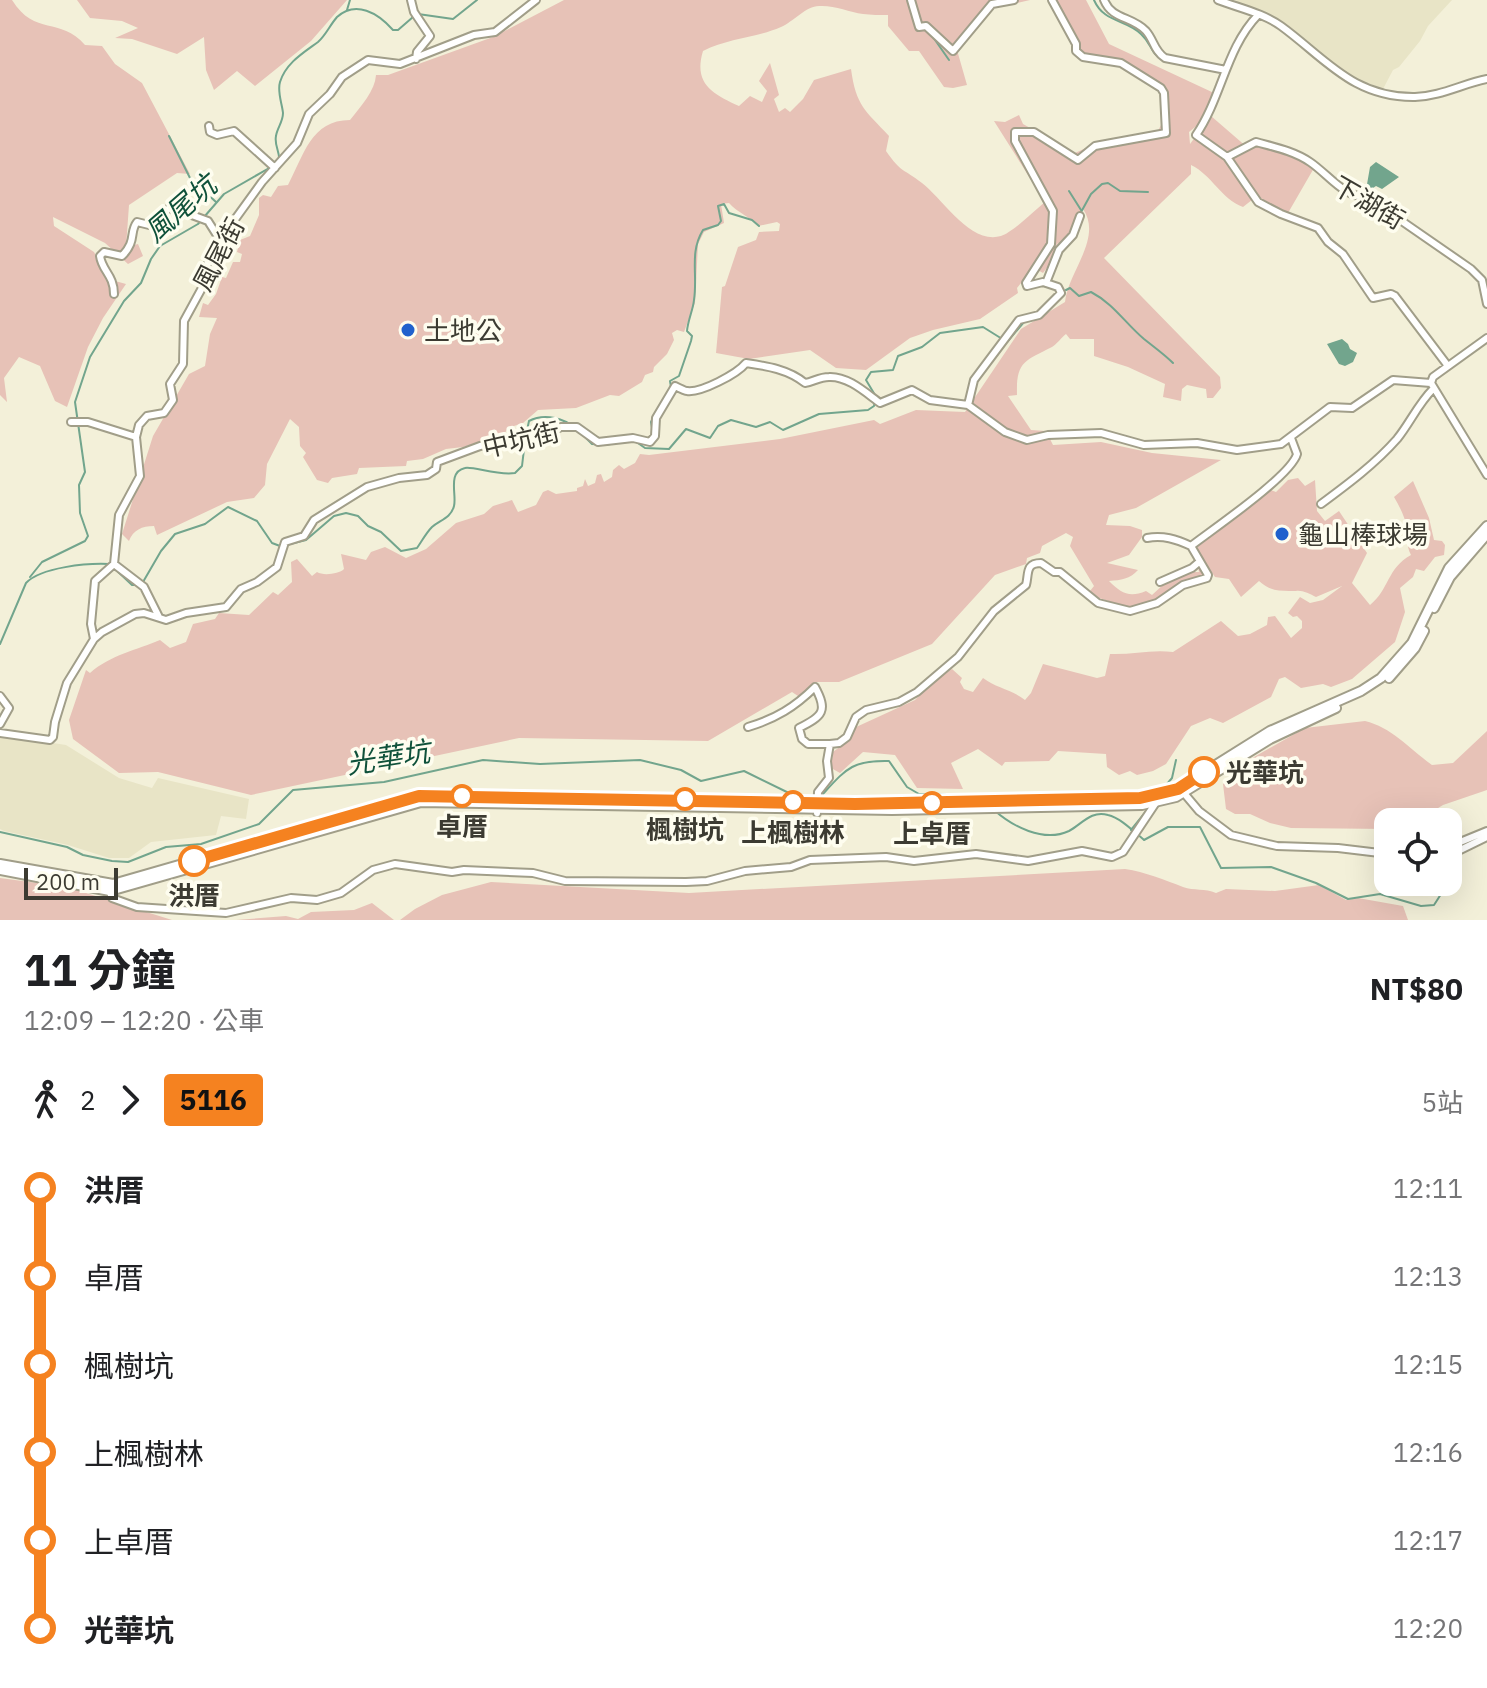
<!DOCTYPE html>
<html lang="zh-TW">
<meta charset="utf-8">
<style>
:root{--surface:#fff;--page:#f6f6f6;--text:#202124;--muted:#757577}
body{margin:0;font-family:"IBM Plex Sans","Noto Sans TC",sans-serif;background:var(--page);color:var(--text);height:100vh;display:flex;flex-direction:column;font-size:30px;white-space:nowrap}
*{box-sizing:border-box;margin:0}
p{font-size:26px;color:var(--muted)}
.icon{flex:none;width:44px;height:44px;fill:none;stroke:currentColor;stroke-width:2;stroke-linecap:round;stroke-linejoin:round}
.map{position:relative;height:920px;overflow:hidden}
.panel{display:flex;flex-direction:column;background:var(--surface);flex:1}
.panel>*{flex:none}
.badge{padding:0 16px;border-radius:6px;font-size:28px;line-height:52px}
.controls{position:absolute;left:1374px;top:808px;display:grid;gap:16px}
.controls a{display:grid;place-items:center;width:88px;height:88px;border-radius:16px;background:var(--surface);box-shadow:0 8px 32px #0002;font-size:40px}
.scale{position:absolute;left:24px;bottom:20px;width:94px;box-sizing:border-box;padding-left:8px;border:4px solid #3c3b32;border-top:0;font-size:22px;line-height:28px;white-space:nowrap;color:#3c3b32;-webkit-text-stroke:6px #fefdef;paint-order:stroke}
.map>.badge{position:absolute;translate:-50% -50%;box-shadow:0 0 0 4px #fff}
.legs{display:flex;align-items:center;gap:12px;height:88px;padding:0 24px;font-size:26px}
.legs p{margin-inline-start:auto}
.summary{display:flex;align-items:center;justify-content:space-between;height:136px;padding:0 24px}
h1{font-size:44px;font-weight:700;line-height:60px}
ul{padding:0 24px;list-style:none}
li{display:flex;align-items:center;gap:28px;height:88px;font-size:30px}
li i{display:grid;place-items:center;width:12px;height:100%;margin:0 10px;background:currentColor}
li i::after{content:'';width:20px;height:20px;margin:-10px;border:6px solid;border-radius:50%;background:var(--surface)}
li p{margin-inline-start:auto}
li:first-child i{background:linear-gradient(#0000 50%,currentColor 0)}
li:last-child i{background:linear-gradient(currentColor 50%,#0000 0)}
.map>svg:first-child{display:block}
.built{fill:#e8e4c6}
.green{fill:#e7c2b7}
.water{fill:#72a58d}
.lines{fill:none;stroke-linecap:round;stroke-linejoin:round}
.stream{stroke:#72a58d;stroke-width:2}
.minor-casing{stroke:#a19e89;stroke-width:10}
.major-casing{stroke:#a19e89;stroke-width:12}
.minor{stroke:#fff;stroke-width:6}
.major{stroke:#fff;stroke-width:8}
.line-1-casing{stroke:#fff;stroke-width:18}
.line-1{stroke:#f58220;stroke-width:12}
.poi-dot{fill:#2061cd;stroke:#fefdef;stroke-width:3}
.stop-1-dot{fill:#fff;stroke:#f58220;stroke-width:4}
.labels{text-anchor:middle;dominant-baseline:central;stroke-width:7;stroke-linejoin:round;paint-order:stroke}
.street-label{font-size:26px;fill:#3c3b32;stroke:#fefdef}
.poi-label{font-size:26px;fill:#3c3b32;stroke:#fefdef;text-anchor:start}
.stop-label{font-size:26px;font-weight:bold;fill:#3c3b32;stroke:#fefdef}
.water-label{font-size:28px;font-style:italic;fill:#0f513a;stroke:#fefdef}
</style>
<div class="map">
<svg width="1487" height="920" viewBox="0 0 1487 920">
<rect width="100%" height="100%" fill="#f3f0d9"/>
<!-- built -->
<path class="built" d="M 1225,0 L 1452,0 L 1428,26 L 1420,41 L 1399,67 L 1393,70 L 1383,89 L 1352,77 L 1333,65 L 1272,17 Z
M 0,735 L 66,745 L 119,778 L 152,788 L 158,778 L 249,799 L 246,819 L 221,816 L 216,835 L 151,842 L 129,858 L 109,858 L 68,845 L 4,831 L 0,829 Z"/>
<!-- green -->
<path class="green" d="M 0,0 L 12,0 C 35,37 60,16 85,45 L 102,46 L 115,64 L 142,83 L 190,174 L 177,173 L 129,205 L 126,247 L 138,244 L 143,256 L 128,264 L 105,243 L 53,217 L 54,226 L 94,252 L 108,279 L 126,284 L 103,318 L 88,347 L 67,407 L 55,401 L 40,366 L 19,357 L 4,378 L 7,402 L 0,395 Z
M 77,0 L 347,0 L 311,41 L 255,86 L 237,71 L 214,90 L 206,70 L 204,37 L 177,54 L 132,39 L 115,38 L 138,28 L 122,21 L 90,18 Z
M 564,0 L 1030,0 L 995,8 L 988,12 L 957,50 L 967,85 L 953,88 L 944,87 L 919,51 L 909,51 L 888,26 L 888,15 C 880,15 871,15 863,14 C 849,12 834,5 819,6 C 806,6 793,22 781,27 C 756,38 728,38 703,51 C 693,84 713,94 739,106 L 750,96 L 762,102 L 767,91 L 759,81 L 770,63 L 779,95 L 774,99 L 779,112 L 785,108 L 790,112 L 803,99 L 814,80 L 851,69 C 856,106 865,110 889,136 L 886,151 C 902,174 903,168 922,183 C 943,199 970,245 1001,236 C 1012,233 1035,210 1045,202 L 994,121 L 1005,122 L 1019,115 L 1023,124 L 1075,153 L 1097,143 L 1158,131 L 1162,123 L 1161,92 L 1158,88 L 1120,64 L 1079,58 L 1072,51 L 1073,46 L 1048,0 L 1086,0 L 1109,44 L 1214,93 L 1199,124 L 1189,132 L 1190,144 L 1211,116 L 1248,148 C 1268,140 1295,159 1314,168 L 1288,213 L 1257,196 L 1243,207 C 1221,199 1212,175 1191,165 L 1191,174 L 1104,258 L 1220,377 L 1221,388 L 1213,398 L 1207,398 L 1206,389 L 1187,385 L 1182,389 L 1181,401 L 1163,397 L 1165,384 L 1128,367 L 1094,356 L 1094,339 L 1070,339 L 1066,334 C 1061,338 1057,344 1052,347 C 1025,361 1016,361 1017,395 L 1008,396 L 1031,430 L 1046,431 L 1053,445 L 1101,442 L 1152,453 L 1221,460 L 1136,508 L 1109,515 L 1106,525 L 1130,526 L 1142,530 L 1142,537 L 1129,555 L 1107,563 L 1138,570 C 1130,579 1121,580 1109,581 C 1121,593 1129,598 1146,591 L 1152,595 L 1165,583 L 1185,572 L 1199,572 L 1198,567 L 1201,566 L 1207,576 L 1182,584 L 1149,604 L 1133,609 L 1099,598 L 1090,591 L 1094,586 L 1070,546 L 1073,537 L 1066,533 L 1042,546 L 1040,553 L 1027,558 L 1026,564 L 995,575 L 932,644 L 839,682 L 816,682 L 801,698 L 792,692 L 708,741 L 519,738 L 251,795 L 158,772 L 119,773 L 73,739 L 69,720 L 86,670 L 90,673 C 110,655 137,650 160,640 L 170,648 L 186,642 L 193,624 L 215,619 L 219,613 L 249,615 L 273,592 L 278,595 L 292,582 L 291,562 L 297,559 L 312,576 L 317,572 C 323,576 339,574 344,569 L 341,554 L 366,560 L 371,552 L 385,547 L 406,558 L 426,549 L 456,523 L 484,514 L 493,506 L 512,500 L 518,512 L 536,505 L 543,492 L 548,490 L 556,494 L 577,491 L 577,488 L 583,486 L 585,479 L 588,486 L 595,483 L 597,475 L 601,474 L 604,482 L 612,477 L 613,470 L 619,465 L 624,469 L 635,463 L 640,454 L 649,455 L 780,439 L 874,420 L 880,424 L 916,410 L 965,412 L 1021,329 L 1065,302 C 1068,272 1103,238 1083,209 L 1069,238 L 1057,244 L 1052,261 L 1043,273 L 1036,269 L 1029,273 L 1017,288 L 1018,293 L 980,319 L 933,330 L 910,338 L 866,370 L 836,368 L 810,350 L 749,359 L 716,353 L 722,287 L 725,286 L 738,247 L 756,240 L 759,232 L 779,231 L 780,224 L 777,222 L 758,226 C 749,216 738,213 729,203 L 721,204 L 724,223 L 704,232 L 698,244 L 695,303 L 684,332 L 677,330 L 672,333 L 674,340 L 667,354 L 654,367 L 653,372 L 645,375 L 642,382 L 619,396 L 610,395 L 576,408 L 538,410 L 523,423 L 508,428 L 503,436 L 463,447 L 446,449 L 423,459 L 407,461 L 406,466 L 359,468 L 357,474 L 332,478 L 328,483 L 317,480 L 303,457 L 306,453 L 300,446 L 299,427 L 290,419 L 267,464 L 265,485 L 254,498 L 227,502 L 157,535 L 154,526 C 142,526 133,530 129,541 L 122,534 L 153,436 L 189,374 L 205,366 L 210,334 L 217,318 L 199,317 L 203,303 L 208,305 L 216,294 L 222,277 L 226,278 L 233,262 L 240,262 L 242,254 L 237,252 L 240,240 L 250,236 L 259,215 L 259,198 L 263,195 L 271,197 L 278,186 L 288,185 C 304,155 311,120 350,120 C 361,106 375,91 376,75 L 388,75 L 493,37 Z
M 1298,478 L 1305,486 L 1315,480 L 1317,511 L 1325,521 L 1339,511 L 1367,553 L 1352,583 L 1370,605 C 1389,590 1387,568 1411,555 C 1406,545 1408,539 1407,529 C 1405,517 1400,507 1394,497 L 1413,481 L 1429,518 L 1434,540 L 1442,541 L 1445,545 L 1444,555 L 1435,557 L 1424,571 L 1416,569 L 1413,577 L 1400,588 L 1405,612 L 1395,642 L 1352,679 L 1331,687 L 1323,684 L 1301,688 L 1285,677 L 1279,679 L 1271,697 L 1223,723 L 1210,718 L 1191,726 L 1166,764 L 1153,771 L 1137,775 L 1130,771 L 1119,775 L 1107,767 L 1106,754 L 1058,751 L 1049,761 L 1005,762 L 1002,766 L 978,749 L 951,763 L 963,789 L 917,788 L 895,755 L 863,752 L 840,773 L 831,768 L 833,752 L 850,739 L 854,728 L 915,700 L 931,683 L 952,669 L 962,678 L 960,682 L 964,689 L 973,692 L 983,678 C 996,688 1013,690 1025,700 L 1031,693 L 1043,664 L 1097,678 L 1105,676 L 1110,654 C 1131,655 1152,649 1173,652 L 1221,621 L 1238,636 L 1250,634 L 1267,625 L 1268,617 L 1275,616 L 1291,638 L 1302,628 L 1302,621 L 1297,616 L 1293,617 L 1288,613 L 1300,597 L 1310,603 L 1323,600 L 1342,586 L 1316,597 C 1310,594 1302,590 1296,591 C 1280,591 1271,592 1259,581 L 1241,597 L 1229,579 L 1215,577 L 1194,546 L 1268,489 L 1276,492 L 1288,480 Z
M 1365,721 C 1391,727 1410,749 1432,765 L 1453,763 L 1487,731 L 1487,790 L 1443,805 L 1415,822 L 1388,822 L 1388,829 L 1291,828 L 1270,823 L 1250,814 L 1235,814 L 1226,809 L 1223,784 L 1240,765 L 1305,728 Z
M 1125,869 C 1145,872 1165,880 1183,887 C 1194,891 1205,888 1216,893 L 1226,889 L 1275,891 L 1319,885 L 1346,900 L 1358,898 L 1403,906 L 1408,920 L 400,920 L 415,909 L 442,895 L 491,882 L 689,893 Z
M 0,878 L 67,887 L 172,920 L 0,920 Z
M 372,903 L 394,920 L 236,920 L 286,916 L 298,919 L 311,912 L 354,910 Z"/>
<!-- water -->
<path class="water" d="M 1376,162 L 1399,177 L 1382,189 L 1376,186 L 1370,190 L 1366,190 L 1370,167 Z
M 1342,339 L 1348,344 L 1350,349 L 1357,353 L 1353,362 L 1345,366 L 1339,364 L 1327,344 Z"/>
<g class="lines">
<!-- stream -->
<path class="stream" d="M 1094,0 C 1104,23 1126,19 1141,34 C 1154,46 1148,53 1167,62
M 347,10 L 350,0
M 418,14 L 453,19 L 477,0
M 925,30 L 933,37 L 949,60
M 169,136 L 190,178 L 216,202
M 279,160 C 280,152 274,145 276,136 C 277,128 283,122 283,113 C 282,103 277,92 280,82 C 286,63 303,53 318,42 C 326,35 330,25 337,17 C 356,0 378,13 393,30 L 398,30 L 413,17
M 1069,191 L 1081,210
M 1080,214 L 1091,194 L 1102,184 L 1108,183 L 1120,191 L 1148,192
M 1066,290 L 1070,288 L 1079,296 L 1091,292 C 1114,304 1125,323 1144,339 C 1154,347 1164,354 1173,363
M 1045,314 L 1064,294 L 1062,289
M 671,387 L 670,381 L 679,376 L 691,341 L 692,336 L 687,331 C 688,320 693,310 694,300 C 698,274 689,253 703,230 L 718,225 L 721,221 L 718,206 L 724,204 L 729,213 L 752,220 L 759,226
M 875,395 L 866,380 L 871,372 L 893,370 L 898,356 L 922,347 L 940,333 L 983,327 L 1007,342 L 1024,322
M 581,433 L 592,444 L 605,445 L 621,442
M 653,433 L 651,422 L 654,416
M 526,435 L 529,421 C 542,414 558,417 570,424
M 635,441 L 645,448 L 669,449 L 686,429 L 710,438 L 718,426 L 731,420 L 756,427 L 770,422 L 783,430 L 819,414 L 868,410 L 874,406 L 875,401
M 286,545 L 306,540 L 334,516 L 346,513 L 358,516 L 368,526 L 381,532 L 401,551 L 417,548 C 422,541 426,533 432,527 C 440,520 451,518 454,506 C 457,495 447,472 465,468 C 473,466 498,476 515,473 L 522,466 L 525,441
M 114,568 L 132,585 L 137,585
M 30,577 L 42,562 L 85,541 L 88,536 L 80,513 L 79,485 L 85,472 L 75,402 L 90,357 L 124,301 L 141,283 L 151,259 L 160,246 L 198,224 L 224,194 L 271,167
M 143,582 L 161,551 L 175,534 L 205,524 L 228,507 L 257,521 L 272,543 L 280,546
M 0,644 L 26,583 C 41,567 88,563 109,564
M 1162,790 L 1172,778 L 1176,760
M 822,795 C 846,769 852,760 889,761 L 907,787 L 919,794 L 976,794 L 980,798
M 994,810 C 1012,826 1043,843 1069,831 C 1082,824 1091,810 1108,815 C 1121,818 1134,832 1144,840 L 1168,827 L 1200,827 L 1221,868 L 1271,867 L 1316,883 L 1348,899 L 1380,894 L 1421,906 L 1434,905 L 1443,891 L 1444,882
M 1131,830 L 1148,809
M 0,832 L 67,847 L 83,855 L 112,861 L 128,862 L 166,847 L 201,844 L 259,824 L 293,790 L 384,782 L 483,760 L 540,764 L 640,760 L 681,770 L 701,781 L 744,771 L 793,795"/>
<defs>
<path id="minor" d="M 411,0 L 414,12 L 430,36 L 417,52 L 416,59
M 911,0 L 919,27 L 926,26 L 953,51 L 992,4 L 1014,0
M 1104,0 C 1112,20 1132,16 1146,31 C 1154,40 1154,51 1165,58 L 1226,70
M 1218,0 C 1239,8 1263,13 1281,26 C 1325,58 1353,98 1415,97 C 1441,96 1462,84 1487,79
M 1258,15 C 1226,48 1222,97 1196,135 L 1227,157 L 1258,202 L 1281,214 L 1318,228 L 1328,242 L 1343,254 L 1373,298 L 1391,294 L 1395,296 L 1448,366
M 209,126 L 210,132 L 217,135 L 234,131 L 275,168
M 1227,157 L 1256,142 C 1274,147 1294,151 1310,162 C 1328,174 1344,198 1367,197 L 1471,269 L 1482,280 L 1487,304
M 1046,283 L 1059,250 L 1073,235 L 1080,216
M 114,294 C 114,275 102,271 100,256 L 104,252 L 122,256 C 137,241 129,232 137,222 L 153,226 L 170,207 L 208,221 L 220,240
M 1487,338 L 1433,377 L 1431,383 L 1487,475
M 968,405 L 974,380 L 1019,320 L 1039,315 L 1061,293 L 1058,287 L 1043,282 L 1027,286 L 1026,283 L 1051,244 L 1053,211 L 1015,141 L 1015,132 L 1034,132 L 1078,160 L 1095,146 L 1166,133 L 1164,93 L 1161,88 L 1121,63 L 1083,57 L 1076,51 L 1076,44 L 1052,0
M 71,422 L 88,422 L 136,437
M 1321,504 C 1348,484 1375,464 1397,439 C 1410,423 1418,404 1433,389
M 1147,538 C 1163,535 1176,539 1191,546
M 1191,546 C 1213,529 1291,476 1297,454 L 1291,438
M 114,564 L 144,587 L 159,617
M 1160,582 L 1192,568 L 1199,562
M 94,639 L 91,624 L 95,581 L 114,564 L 119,515 L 140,476 L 136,437 L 139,425 L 147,416 L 164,413 L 173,400 L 170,384 L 183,364 L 184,321 L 202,288 L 205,269 L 220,240 L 262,182 L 297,143 L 309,114 L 330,94 L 342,77 L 368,60 L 400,64 L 474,35 L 495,32 L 536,0
M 0,696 L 9,708 L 0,724
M 748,727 C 775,719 795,707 815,687 C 828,711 823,716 799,728 L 802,739 L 808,744 L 830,744 L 827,761 L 829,778 L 818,792 L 817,813
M 0,733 L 50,740 L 53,737 L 55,722 L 67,683 L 94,639 L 102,632 L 135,614 L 144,613 L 166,620 L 186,613 L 226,607 L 241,589 L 257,582 L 277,567 L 285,542 L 304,536 L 314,520 L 367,487 L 399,478 L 427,475 L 436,469 L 437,462 L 480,446 L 541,435 L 561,427 L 577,427 L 598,442 L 633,438 L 650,442 L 655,436 L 656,418 L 675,386 C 677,387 685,391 687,391 C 701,393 737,374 746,363 C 766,366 788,369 805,383 C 813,382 819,377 829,377 C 848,376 866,393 880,403 L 912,390 L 930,400 L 968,405 L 1005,432 L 1027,440 L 1048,435 L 1101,433 L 1144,445 L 1197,443 L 1237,450 L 1281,444 L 1330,407 L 1352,408 L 1393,380 L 1431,383
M 830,744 L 839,743 L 847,737 L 856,717 L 866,710 L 899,702 L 917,692 L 958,657 L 994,611 L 1026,585 C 1029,574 1025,563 1041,563 L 1054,572 L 1060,572 L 1098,603 L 1130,611 L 1157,603 L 1183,585 L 1207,578 L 1208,575 L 1191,546
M 1183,792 L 1199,811 L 1231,835 L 1277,846 L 1338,848 L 1388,854
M 1448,847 L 1487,831
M 1450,855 L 1487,837
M 109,889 L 112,898 L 137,907 L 226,913 L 291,898 L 317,900 L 341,893 L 373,870 L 395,864 L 452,872 L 464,870 L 533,873 L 565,881 L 686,882 L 707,881 L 745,871 L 791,867 L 810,860 L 886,857 L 914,861 L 976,854 L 1028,861 L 1082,851 L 1112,857 L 1123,852 L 1157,801"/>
<path id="major" d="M 1434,608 L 1450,577 L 1487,534
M 1389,678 L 1415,648 L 1424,631
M 0,864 L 113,884 L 419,796 L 855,804 L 1156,796 L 1179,788 L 1270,731 L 1361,691 L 1381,678 L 1412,643 L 1449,568 L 1487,526
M 0,870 L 110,891 L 421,802 L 892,810 L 1142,805 L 1176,797 L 1270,739 L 1336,708"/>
</defs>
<!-- minor casing -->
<use href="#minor" class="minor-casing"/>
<!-- major casing -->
<use href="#major" class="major-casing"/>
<!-- minor -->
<use href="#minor" class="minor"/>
<!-- major -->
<use href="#major" class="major"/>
</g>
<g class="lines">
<defs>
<path id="line-1" d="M 194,861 L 419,796 L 855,804 L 1140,798 L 1178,789 L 1204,772"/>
</defs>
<!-- line-1 casing -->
<use href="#line-1" class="line-1-casing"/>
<!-- line-1 -->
<use href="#line-1" class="line-1"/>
</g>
<!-- markers -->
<g class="poi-dot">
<circle cx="408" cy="330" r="8"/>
<circle cx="1282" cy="534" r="8"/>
</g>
<g class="stop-1-dot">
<circle cx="1204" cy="772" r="14"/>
<circle cx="462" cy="796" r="10"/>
<circle cx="685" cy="799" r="10"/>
<circle cx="793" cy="802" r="10"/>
<circle cx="932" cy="803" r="10"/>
<circle cx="194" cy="861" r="14"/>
</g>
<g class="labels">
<!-- street labels -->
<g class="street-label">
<text transform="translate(1369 202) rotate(30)">下湖街</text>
<text transform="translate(218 254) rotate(-62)">風尾街</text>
<text transform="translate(521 439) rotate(-13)">中坑街</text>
</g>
<!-- poi labels -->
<g class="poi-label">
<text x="424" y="330">土地公</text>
<text x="1298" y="534">龜山棒球場</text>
</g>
<!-- stop labels -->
<g class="stop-label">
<text x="1226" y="772" text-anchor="start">光華坑</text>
<text x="462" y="826">卓厝</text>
<text x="685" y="829">楓樹坑</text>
<text x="793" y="832">上楓樹林</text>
<text x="932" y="833">上卓厝</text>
<text x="194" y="895">洪厝</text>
</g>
<!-- water labels -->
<g class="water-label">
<text transform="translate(180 208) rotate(-41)">風尾坑</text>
<text transform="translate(388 757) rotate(-9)">光華坑</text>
</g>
</g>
</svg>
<div class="controls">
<a><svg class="icon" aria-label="locate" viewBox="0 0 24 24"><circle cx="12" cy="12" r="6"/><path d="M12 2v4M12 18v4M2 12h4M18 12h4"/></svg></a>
</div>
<div class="scale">200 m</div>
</div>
<section class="panel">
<div class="summary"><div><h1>11 分鐘</h1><p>12:09 – 12:20 · 公車</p></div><b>NT$80</b></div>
<div class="legs"><svg class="icon" aria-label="walk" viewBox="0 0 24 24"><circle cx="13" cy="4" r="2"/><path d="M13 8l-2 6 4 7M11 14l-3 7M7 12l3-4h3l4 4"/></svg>2<svg class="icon" aria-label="forward" viewBox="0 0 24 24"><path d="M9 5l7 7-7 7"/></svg><b class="badge" style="background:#f58220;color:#111">5116</b><p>5站</p></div>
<ul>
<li><i style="color:#f58220"></i><b>洪厝</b><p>12:11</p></li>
<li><i style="color:#f58220"></i><span>卓厝</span><p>12:13</p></li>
<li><i style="color:#f58220"></i><span>楓樹坑</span><p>12:15</p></li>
<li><i style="color:#f58220"></i><span>上楓樹林</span><p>12:16</p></li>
<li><i style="color:#f58220"></i><span>上卓厝</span><p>12:17</p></li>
<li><i style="color:#f58220"></i><b>光華坑</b><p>12:20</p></li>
</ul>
</section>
